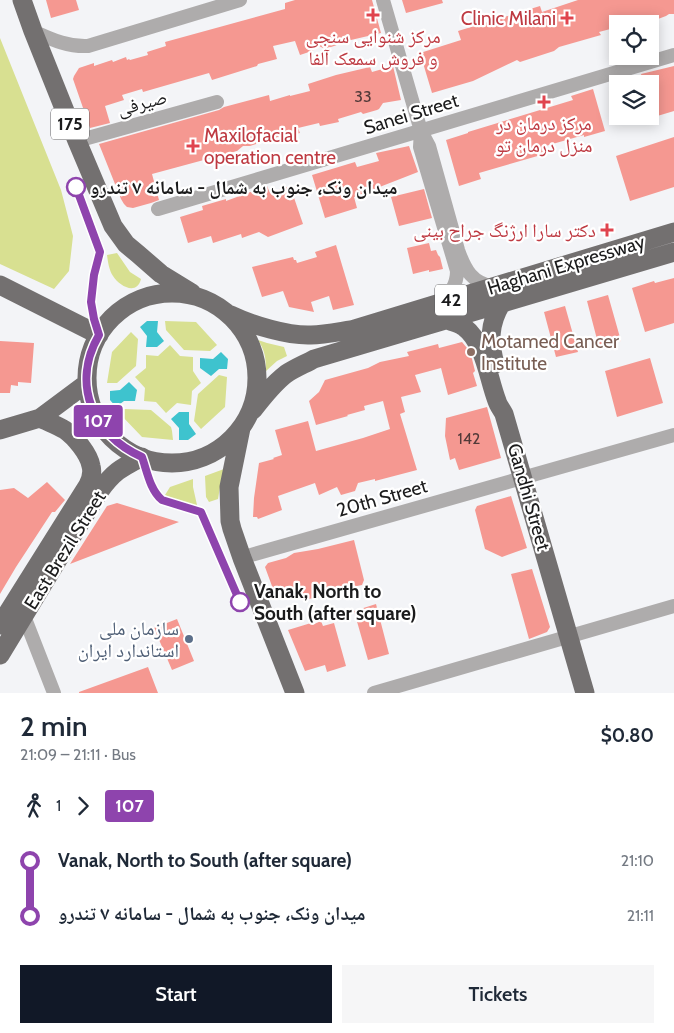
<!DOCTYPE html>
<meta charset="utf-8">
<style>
:root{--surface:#fff;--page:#f6f6f7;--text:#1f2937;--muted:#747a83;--accent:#111827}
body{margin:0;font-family:Cabin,"Noto Naskh Arabic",sans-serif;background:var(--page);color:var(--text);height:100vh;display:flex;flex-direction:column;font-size:19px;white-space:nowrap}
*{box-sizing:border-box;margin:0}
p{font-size:16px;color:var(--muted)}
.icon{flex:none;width:28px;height:28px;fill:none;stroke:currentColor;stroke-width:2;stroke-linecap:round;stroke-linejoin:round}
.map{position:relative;height:693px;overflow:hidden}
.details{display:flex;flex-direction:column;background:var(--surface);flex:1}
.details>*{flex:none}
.badge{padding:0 10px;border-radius:4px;font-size:18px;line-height:32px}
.tools{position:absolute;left:609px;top:15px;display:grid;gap:10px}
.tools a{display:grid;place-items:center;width:50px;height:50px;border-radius:0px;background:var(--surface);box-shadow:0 2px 12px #0003;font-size:25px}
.map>.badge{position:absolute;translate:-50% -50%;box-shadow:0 0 0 2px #fff}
.legs{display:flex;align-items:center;gap:8px;height:55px;padding:0 20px;font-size:16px}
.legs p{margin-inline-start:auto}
.headline{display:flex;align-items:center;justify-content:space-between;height:85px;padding:0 20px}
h1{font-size:28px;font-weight:600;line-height:38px}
.button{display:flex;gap:10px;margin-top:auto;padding:10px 20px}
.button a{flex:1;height:58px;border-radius:0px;background:var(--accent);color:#fff;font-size:20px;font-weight:600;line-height:58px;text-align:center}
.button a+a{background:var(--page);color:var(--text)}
ul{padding:0 20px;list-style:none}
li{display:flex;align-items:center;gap:18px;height:55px;font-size:19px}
li i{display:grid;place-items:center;width:8px;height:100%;margin:0 6px;background:currentColor}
li i::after{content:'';width:12px;height:12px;margin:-6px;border:4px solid;border-radius:50%;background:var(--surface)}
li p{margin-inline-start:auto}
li:first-child i{background:linear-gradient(#0000 50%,currentColor 0)}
li:last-child i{background:linear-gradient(currentColor 50%,#0000 0)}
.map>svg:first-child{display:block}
.green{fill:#d8e091}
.water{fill:#3ec3ce}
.building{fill:#f59891}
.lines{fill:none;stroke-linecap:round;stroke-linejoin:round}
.minor{stroke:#aeacac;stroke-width:14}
.major{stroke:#737070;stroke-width:19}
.line-1-casing{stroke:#fff;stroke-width:11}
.line-1{stroke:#8e44ad;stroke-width:8}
.health-dot{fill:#e0444e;stroke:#fff;stroke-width:2}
.stop-1-dot{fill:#fff;stroke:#8e44ad;stroke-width:2.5}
.education-dot{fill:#8d6e63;stroke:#fff;stroke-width:2}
.service-dot{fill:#5c6f8a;stroke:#fff;stroke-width:2}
.labels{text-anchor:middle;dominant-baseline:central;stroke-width:4.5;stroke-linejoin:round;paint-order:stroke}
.number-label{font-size:16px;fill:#523a39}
.shield{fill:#fff;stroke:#5f5f60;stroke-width:1}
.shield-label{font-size:18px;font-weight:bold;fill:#1b1b1c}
.health-label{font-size:19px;fill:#be3a42;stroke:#fff;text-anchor:end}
.street-label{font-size:19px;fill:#1b1b1c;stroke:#fff}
.stop-label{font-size:19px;font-weight:bold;fill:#1b1b1c;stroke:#fff;text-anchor:start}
.education-label{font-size:19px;fill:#785e54;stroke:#fff;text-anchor:start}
.service-label{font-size:19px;fill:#4e5e75;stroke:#fff;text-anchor:end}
</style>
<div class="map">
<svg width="674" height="693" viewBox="0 0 674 693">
<rect width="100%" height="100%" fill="#f3f4f7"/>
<!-- green -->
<path class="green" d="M 0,38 L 61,190 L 73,236 L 69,271 L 54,289 L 0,264 Z
M 117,253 L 130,272 L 141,279 C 137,296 119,286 113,276 C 109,270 108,262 107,255 Z
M 165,321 L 196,322 L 217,345 L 210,351 L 184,350 L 166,330 Z
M 131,332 L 138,339 L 136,366 L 117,383 L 107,383 L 112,352 Z
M 258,340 L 267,343 L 284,347 L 287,356 L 277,361 L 266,371 C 266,359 265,350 258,340 Z
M 170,345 L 180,356 L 193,357 L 193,371 L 201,383 L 192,391 L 191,405 L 177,403 L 166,413 L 156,402 L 144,401 L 145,388 L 135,377 L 146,368 L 146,355 L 158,356 Z
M 219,375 L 227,377 L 225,407 L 201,429 L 194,421 L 198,394 Z
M 124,409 L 151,410 L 171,427 L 172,431 L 173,440 L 142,437 L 120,414 Z
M 224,469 L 221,481 L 218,499 L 209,502 L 206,497 L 205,476 Z
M 193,479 L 193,487 L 197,505 L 190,508 L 165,495 L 170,487 Z"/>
<!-- water -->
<path class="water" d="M 147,321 L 158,321 L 157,332 L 164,341 L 157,347 L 146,347 L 147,336 L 140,327 Z
M 221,352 L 228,359 L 227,369 L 219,369 L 211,376 L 200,368 L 200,358 L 213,359 Z
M 129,382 L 137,390 L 135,401 L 124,401 L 116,407 L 110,400 L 110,391 L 120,390 Z
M 179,412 L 189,412 L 189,424 L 196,434 L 188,440 L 179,440 L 179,428 L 171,419 Z"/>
<!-- building -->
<path class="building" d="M 46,0 L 76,0 L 79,10 L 51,18 Z
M 295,0 L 372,0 L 381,33 L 338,43 L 337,45 L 325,49 L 319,46 L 312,51 L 300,55 L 295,41 L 273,46 L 277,59 L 258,64 L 257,66 L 212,80 L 209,73 L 143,92 L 142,89 L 122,95 L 124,100 L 105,106 L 110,123 L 90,128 L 73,79 L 74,76 L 79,68 L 94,63 L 94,66 L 112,60 L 113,62 L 126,57 L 127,60 L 129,59 L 130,60 L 148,55 L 147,52 L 166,46 L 165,42 L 285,9 L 285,3 Z
M 402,0 L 442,0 L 443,3 L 406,13 Z
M 578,0 L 674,0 L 674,14 L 669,14 L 666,16 L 658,19 L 647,20 L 646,16 L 618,24 L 618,27 L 599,32 L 601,35 L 559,47 L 554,51 L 520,62 L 517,60 L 473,81 L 432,93 L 420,53 L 461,40 L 458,31 L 540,6 L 542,12 Z
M 393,66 L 401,100 L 383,103 L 379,109 L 377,110 L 363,114 L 361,112 L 338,119 L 339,122 L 320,126 L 319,123 L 298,128 L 300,133 L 280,138 L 280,136 L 270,140 L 258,141 L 256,144 L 250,146 L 243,146 L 237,151 L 152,174 L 159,200 L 151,203 L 133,208 L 127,207 L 124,204 L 121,199 L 99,144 L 219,110 L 224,107 L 269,95 L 270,101 L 290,95 L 290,96 L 310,91 L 308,84 L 336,75 L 370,67 L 372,72 Z
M 674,66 L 674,111 L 654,117 L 650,104 L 650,84 L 644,84 L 641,74 Z
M 593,89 L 605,131 L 584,137 L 584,135 L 542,147 L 543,152 L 540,153 L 541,155 L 479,173 L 481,179 L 459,186 L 446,140 L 468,133 L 468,132 L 573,100 L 571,96 Z
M 674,137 L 674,187 L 630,201 L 616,156 Z
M 409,146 L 418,172 L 354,197 L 357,208 L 325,218 L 312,175 L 355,162 L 357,167 L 379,161 L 376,153 Z
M 267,186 L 270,193 L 290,186 L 303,224 L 268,237 L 259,232 L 242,238 L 241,234 L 213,243 L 211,236 L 188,243 L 180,217 L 203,210 L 202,206 L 226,199 L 226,201 Z
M 424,189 L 432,218 L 399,226 L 391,197 Z
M 429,243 L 431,251 L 436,250 L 438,255 L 440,257 L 443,269 L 429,272 L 429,270 L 413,274 L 407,248 Z
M 336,245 L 354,305 L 333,310 L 329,296 L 311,302 L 314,312 L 289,307 L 283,291 L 262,297 L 252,267 L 293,257 L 294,260 L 296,260 L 297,263 L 317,257 L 315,252 Z
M 674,278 L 674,323 L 645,332 L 632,288 L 654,281 L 655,283 Z
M 608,295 L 621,341 L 599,347 L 587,301 Z
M 565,306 L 578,352 L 556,357 L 544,312 Z
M 0,341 L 34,343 L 31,383 L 18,382 L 18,386 L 11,385 L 10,393 L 0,393 Z
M 462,342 L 467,348 L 472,359 L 475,371 L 473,373 L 477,386 L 448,395 L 441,368 L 415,375 L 421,392 L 401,397 L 405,412 L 400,414 L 417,470 L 375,481 L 375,479 L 358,483 L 355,491 L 341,495 L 337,487 L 319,495 L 315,483 L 278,496 L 282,510 L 258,519 L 257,517 L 253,517 L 254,498 L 259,463 L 274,459 L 273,458 L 282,455 L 275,430 L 308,421 L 316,451 L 363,438 L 390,429 L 383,401 L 364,406 L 365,410 L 347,415 L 348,416 L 316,425 L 309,401 L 319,392 L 325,380 L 368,368 L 380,362 L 409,356 L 407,352 L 438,344 L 439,348 Z
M 650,358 L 663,403 L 617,417 L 605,371 Z
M 487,407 L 501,458 L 459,470 L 455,458 L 450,460 L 445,436 L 446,418 Z
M 47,482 L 65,500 L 55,512 L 52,512 L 16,567 L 0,594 L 0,490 L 14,488 L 28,498 Z
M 511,496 L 527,548 L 502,557 L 485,549 L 475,510 L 477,506 Z
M 117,503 L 179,522 L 70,564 L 107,506 Z
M 354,540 L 364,580 L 362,585 L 322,593 L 320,597 L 302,600 L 299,591 L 276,597 L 265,567 L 268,563 L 286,558 L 294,553 L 318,549 Z
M 532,569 L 550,627 L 547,632 L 529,639 L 511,574 Z
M 376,604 L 389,654 L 368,660 L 354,611 Z
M 177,619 L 194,661 L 172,670 L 154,628 Z
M 321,621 L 323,626 L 334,623 L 346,666 L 327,672 L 325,665 L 305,671 L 288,630 L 311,623 L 312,625 Z
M 148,667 L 158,693 L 79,693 L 79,692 Z"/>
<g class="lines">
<!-- minor -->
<path class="minor" d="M 383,0 L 421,131
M 33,31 C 51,39 67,47 88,46 L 240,0
M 77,141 L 217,102
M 158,209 L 674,55
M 441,303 C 450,294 457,285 457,271 L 420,147 L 421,131 L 429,146 L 458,250 C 465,270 472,283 494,287
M 251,555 L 674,435
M 24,616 L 54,693
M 374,693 L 674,606"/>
<!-- major -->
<path class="major" d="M 22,0 L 33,31 L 77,141 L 113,226 L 126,244 L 138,254 L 161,274 L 192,293
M 0,285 L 99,335
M87 378a85 85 0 1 1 170 0a85 85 0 1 1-170 0Z
M 231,315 C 252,325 288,336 311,335 C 324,335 338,332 351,330 L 674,232
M 447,320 C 453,322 459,323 464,327 C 485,343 488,378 497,401 C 498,405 502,410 504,414 L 585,693
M 495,364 C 489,342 489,324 501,304
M 253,410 C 263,397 273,384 286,374 C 295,368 305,364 314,359 L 674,252
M 241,428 L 229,487 L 230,521 L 232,529 L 242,558 L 295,693
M 0,430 L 40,418 L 87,383
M 0,625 L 88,485 C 91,479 93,473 91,466 C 89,454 75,437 65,430 C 57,425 48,422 40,418
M 0,655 L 99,492 C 113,472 121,468 142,457"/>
</g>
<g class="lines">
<defs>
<path id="line-1" d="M 76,187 L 100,252 L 94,275 L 91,302 L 94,319 L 99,335 C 71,383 92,435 142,457 C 147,471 150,490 162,500 L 201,512 L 240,602"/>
</defs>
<!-- line-1 casing -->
<use href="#line-1" class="line-1-casing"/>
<!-- line-1 -->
<use href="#line-1" class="line-1"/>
</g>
<!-- markers -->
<g class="health-dot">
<path d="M370.5 7.5h5v5h5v5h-5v5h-5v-5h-5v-5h5z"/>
<path d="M564.5 10.5h5v5h5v5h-5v5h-5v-5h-5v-5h5z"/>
<path d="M541.5 94.5h5v5h5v5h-5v5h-5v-5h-5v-5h5z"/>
<path d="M190.5 138.5h5v5h5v5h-5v5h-5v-5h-5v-5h5z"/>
<path d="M604.5 222.5h5v5h5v5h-5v5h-5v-5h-5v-5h5z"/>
</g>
<g class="stop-1-dot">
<circle cx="76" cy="187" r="9"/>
<circle cx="240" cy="602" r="9"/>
</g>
<circle class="education-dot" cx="471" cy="352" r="5"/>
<circle class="service-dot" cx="189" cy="639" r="5"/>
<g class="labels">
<!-- number labels -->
<g class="number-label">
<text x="363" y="96">33</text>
<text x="469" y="438">142</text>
</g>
<!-- shield labels -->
<g class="shield">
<rect x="51" y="108.5" width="38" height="31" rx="4"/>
<rect x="435" y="284.5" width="32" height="31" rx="4"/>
</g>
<g class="shield-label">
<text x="70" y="124">175</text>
<text x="451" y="300">42</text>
</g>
<!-- health labels -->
<g class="health-label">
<text x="556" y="18">Clinic Milani</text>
<text x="373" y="36" text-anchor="middle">مرکز شنوایی سنجی<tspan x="373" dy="22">و فروش سمعک آلفا</tspan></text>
<text x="544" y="123" text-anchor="middle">مرکز درمان در<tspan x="544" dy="22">منزل درمان تو</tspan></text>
<text x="204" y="135" text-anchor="start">Maxilofacial<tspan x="204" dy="22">operation centre</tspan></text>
<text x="596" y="230">دکتر سارا ارژنگ جراح بینی</text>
</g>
<!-- street labels -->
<g class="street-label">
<text transform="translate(142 103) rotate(-15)">صیرفی</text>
<text transform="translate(411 114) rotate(-17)">Sanei Street</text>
<text transform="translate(566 265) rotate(-17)">Haghani Expressway</text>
<text transform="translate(529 497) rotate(74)">Gandhi Street</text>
<text transform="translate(382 498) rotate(-16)">20th Street</text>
<text transform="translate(65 550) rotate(-58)">East Brezil Street</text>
</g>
<!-- stop labels -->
<g class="stop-label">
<text x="90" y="187">میدان ونک، جنوب به شمال - سامانه ۷ تندرو</text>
<text x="254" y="591">Vanak, North to<tspan x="254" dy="22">South (after square)</tspan></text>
</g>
<!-- education labels -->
<g class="education-label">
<text x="481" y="341">Motamed Cancer<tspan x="481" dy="22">Institute</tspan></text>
</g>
<!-- service labels -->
<g class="service-label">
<text x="179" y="628">سازمان ملی<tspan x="179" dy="22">استاندارد ایران</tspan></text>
</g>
</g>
</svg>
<div class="tools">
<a><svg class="icon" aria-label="locate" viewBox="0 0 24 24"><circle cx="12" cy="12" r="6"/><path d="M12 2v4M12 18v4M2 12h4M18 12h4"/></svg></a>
<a><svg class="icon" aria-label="layers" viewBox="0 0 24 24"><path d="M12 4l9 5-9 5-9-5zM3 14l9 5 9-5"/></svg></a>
</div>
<b class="badge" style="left:98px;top:421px;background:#8e44ad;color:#fff">107</b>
</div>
<section class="details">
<div class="headline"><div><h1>2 min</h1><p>21:09 – 21:11 · Bus</p></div><b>$0.80</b></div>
<div class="legs"><svg class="icon" aria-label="walk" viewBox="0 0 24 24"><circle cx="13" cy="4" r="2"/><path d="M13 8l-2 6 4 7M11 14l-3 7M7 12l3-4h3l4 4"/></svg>1<svg class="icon" aria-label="forward" viewBox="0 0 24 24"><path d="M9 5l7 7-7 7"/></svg><b class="badge" style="background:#8e44ad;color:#fff">107</b></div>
<ul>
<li><i style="color:#8e44ad"></i><b>Vanak, North to South (after square)</b><p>21:10</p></li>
<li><i style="color:#8e44ad"></i><b>میدان ونک، جنوب به شمال - سامانه ۷ تندرو</b><p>21:11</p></li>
</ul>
<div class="button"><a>Start</a><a>Tickets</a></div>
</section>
